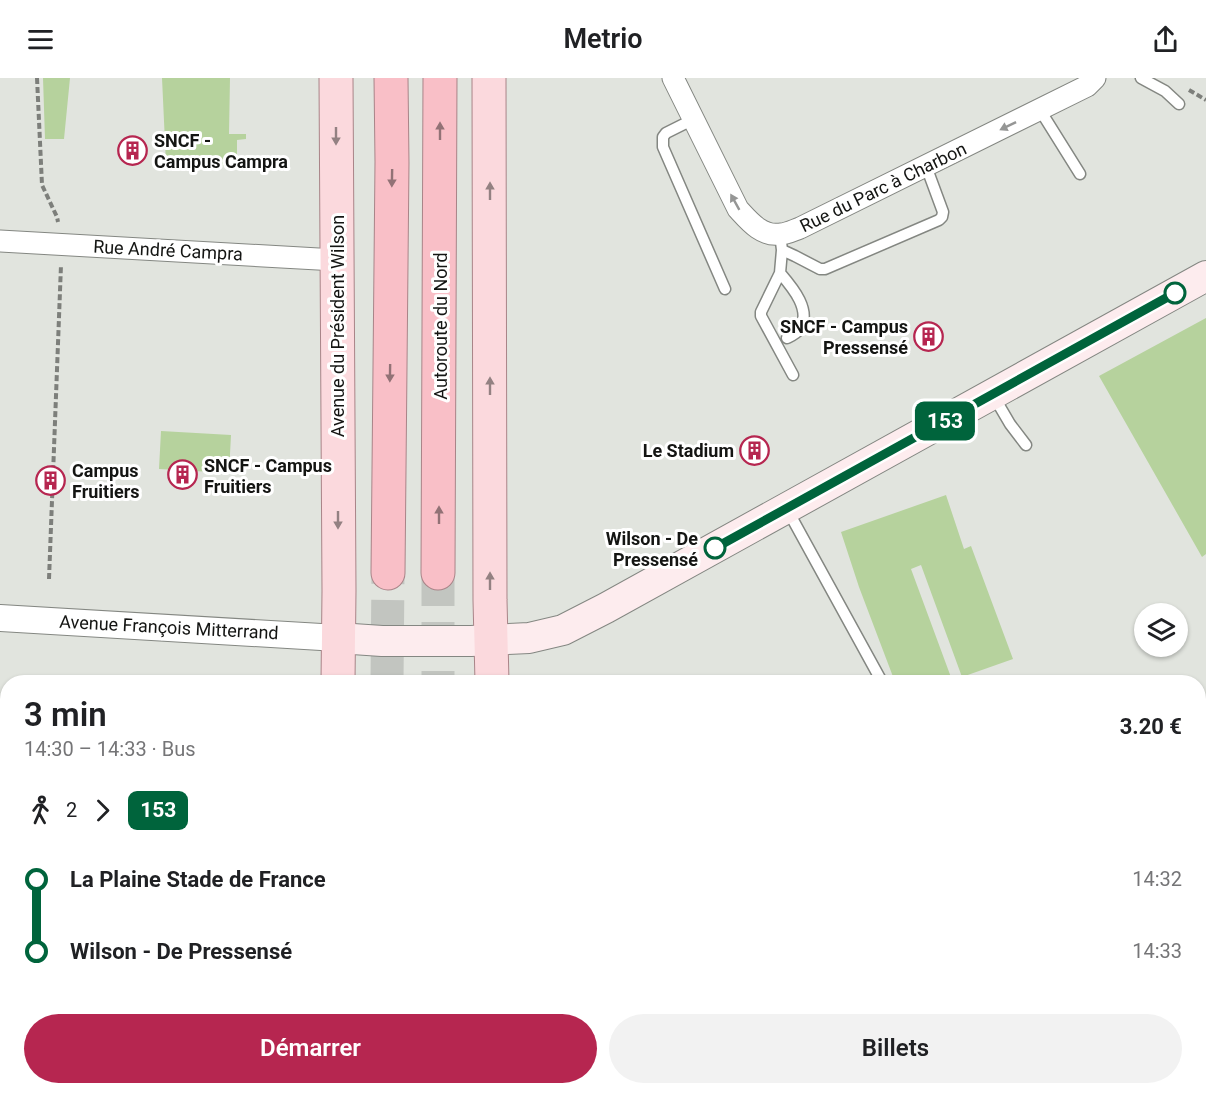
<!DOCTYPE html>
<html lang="fr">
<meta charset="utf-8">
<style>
:root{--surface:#fff;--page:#f2f2f2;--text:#202124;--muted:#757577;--accent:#b62650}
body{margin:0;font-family:Roboto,sans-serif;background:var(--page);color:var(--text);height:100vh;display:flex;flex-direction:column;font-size:22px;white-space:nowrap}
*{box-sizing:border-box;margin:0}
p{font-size:20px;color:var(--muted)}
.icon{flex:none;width:33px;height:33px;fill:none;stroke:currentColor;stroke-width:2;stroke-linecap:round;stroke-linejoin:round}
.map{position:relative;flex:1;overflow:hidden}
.sheet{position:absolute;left:0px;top:597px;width:1206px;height:420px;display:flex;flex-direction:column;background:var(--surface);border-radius:24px 24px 0 0;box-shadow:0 2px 4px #0004}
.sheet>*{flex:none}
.badge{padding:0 12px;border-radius:9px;font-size:21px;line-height:39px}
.tools{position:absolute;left:1134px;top:525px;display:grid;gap:12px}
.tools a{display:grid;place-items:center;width:54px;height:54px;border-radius:50%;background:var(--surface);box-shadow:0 2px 4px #0004;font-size:30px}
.map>.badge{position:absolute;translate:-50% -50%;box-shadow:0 0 0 3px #fff}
.legs{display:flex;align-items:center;gap:9px;height:66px;padding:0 24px;font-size:20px}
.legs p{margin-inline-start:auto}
.head{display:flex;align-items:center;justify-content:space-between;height:102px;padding:0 24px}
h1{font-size:33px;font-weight:600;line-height:45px}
.cta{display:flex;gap:12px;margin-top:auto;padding:12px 24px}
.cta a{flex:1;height:69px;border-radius:36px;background:var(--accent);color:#fff;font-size:24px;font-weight:600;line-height:69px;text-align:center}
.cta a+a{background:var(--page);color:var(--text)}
ul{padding:0 24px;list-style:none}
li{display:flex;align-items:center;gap:21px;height:72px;font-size:22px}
li i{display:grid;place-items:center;width:9px;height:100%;margin:0 8px;background:currentColor}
li i::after{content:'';width:15px;height:15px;margin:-8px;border:4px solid;border-radius:50%;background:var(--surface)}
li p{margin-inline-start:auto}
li:first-child i{background:linear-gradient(#0000 50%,currentColor 0)}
li:last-child i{background:linear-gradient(currentColor 50%,#0000 0)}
header{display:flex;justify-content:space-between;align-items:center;height:78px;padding:0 24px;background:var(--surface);font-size:27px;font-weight:600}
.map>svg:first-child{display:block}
.green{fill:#b6d29d}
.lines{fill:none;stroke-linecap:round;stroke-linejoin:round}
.motorway-tunnel{stroke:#c2c5c0;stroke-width:33;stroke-dasharray:33 16;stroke-linecap:butt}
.service-casing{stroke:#848782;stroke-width:13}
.minor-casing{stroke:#848782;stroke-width:23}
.tertiary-casing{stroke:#848782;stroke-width:28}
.secondary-casing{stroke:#848782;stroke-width:32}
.primary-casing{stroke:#a98488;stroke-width:35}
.motorway-casing{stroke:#a98488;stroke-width:35}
.path{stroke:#7d7f7b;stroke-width:4;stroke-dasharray:6 3;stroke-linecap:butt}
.service{stroke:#fff;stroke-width:10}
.minor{stroke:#fff;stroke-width:21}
.tertiary{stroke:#fff;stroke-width:26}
.secondary{stroke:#fdecee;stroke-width:30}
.primary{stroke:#fbd9dd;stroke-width:33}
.motorway{stroke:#f9bfc7;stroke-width:33}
.rail{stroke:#40413f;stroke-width:4.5}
.oneway{fill:#959695}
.oneway2{fill:#927276}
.oneway3{fill:#938182}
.line-1-casing{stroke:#fff;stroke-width:14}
.line-1{stroke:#00643c;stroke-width:9}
.stop-1-dot{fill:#fff;stroke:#00643c;stroke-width:3}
.labels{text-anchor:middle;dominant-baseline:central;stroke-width:6;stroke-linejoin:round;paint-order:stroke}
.poi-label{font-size:18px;font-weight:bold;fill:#141513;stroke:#fff;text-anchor:start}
.street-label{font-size:18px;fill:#141513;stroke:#fff}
.stop-label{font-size:18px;font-weight:bold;fill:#141513;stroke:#fff;text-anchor:end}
</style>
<header><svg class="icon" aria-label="menu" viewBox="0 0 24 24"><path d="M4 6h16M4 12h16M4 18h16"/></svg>Metrio<svg class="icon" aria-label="share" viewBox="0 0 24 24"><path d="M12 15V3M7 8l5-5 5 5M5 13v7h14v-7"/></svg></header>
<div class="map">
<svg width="1206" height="1017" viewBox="0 0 1206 1017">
<rect width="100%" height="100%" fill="#e1e4de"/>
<!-- green -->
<path class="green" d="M 43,0 L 70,0 L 64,61 L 45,61 Z
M 162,0 L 230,0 L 229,56 L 246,56 L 246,61 L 237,62 L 237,82 L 246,83 L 246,89 L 166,86 Z
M 1206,240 L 1206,476 L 1202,479 L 1099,298 Z
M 161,353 L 231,357 L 229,395 L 159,391 Z
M 946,417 L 964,471 L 971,468 L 1013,581 L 962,599 L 921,487 L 911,491 L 952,602 L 945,604 L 895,604 L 859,509 L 841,454 Z
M 0,642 L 6,642 L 4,678 L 0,678 Z
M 354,1010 L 470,1010 L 470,1017 L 354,1017 Z"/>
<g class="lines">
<!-- motorway-tunnel -->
<path class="motorway-tunnel" d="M 438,495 L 438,604
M 387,604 L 388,495
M 439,1010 L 439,1017
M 385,1017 L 385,1010"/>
<defs>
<path id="service" d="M 1141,0 L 1165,13 L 1179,26
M 1040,32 L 1080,96
M 694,41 L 666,55 L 663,59 L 663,69 L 725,211
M 780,156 L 782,172 L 795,178 L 820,191 L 825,191 L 939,142 L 942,139 L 943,134 L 926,88
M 782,172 L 780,195 L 761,234 L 761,238 L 793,297
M 780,195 C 792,209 813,233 799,252 C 796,256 791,258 787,260
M 993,317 L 1010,346 L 1026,367
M 787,431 L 882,604
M 747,1010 L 747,1017
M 839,1010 L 839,1017"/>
<path id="minor" d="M 673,0 L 738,131 C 749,143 762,159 780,156 C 787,156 794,152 800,150 L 1087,8 L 1095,0
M 0,163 L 336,182
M 1198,843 L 1206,835
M 0,863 L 8,863
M 990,1017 L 1000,1010"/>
<path id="tertiary" d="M 0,540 L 338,560"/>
<path id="secondary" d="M 338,560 L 382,563 L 471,563 L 529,560 L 563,552 L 606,530 L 1206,198"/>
<path id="primary" d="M 336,0 L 339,513 L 338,604
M 489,0 L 490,522 L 492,604
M 339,1010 L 339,1017
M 491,1010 L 491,1017"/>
<path id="motorway" d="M 388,495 L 392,84 L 391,0
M 438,495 L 440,0"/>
</defs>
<!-- service casing -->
<use href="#service" class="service-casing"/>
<!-- minor casing -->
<use href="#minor" class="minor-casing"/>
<!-- tertiary casing -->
<use href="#tertiary" class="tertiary-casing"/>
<!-- secondary casing -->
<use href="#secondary" class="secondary-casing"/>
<!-- primary casing -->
<use href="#primary" class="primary-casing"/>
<!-- motorway casing -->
<use href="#motorway" class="motorway-casing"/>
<!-- path -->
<path class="path" d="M 37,0 L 42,107 L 57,139 L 58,144
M 1189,12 L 1206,22
M 49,501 L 61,187"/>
<!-- service -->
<use href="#service" class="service"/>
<!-- minor -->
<use href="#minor" class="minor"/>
<!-- tertiary -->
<use href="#tertiary" class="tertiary"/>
<!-- secondary -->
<use href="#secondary" class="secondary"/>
<!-- primary -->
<use href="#primary" class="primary"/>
<!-- motorway -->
<use href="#motorway" class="motorway"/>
<!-- rail -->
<path class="rail" d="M 1198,877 L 1206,870
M 1198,922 L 1206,917
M 1198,942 L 1206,937
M 1198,984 L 1206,979
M 1029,1017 L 1039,1010
M 1073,1017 L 1083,1010
M 1096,1017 L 1106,1010
M 1149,1017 L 1160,1010"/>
</g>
<!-- one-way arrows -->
<defs><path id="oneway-solid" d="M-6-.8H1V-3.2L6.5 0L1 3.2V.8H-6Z" transform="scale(1.5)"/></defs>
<g class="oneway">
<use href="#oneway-solid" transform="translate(1008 48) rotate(154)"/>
<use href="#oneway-solid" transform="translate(735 124) rotate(-119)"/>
</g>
<g class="oneway2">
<use href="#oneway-solid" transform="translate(440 53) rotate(-90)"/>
<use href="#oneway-solid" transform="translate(392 100) rotate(91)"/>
<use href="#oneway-solid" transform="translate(390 295) rotate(91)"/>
<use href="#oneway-solid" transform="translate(439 437) rotate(-90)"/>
</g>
<g class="oneway3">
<use href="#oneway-solid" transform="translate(336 58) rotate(90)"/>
<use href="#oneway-solid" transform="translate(490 113) rotate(-90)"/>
<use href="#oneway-solid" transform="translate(490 308) rotate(-90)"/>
<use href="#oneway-solid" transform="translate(338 442) rotate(90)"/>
<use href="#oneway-solid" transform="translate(490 503) rotate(-90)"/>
</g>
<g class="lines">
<defs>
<path id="line-1" d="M 715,470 L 1175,215"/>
</defs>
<!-- line-1 casing -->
<use href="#line-1" class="line-1-casing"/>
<!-- line-1 -->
<use href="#line-1" class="line-1"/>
</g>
<!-- icons -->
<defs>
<symbol id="building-ring" viewBox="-11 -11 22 22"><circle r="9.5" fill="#fff" stroke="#b62650" stroke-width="1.5"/><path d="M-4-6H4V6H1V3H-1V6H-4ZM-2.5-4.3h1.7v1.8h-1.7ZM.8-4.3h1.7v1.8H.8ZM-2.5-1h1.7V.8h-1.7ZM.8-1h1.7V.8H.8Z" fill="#b62650"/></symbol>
</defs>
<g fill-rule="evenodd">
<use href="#building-ring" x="116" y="56" width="33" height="33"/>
<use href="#building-ring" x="912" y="242" width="33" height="33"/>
<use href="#building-ring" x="738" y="356" width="33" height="33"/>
<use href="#building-ring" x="166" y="380" width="33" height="33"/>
<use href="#building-ring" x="34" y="386" width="33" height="33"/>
</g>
<!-- markers -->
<g class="stop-1-dot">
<circle cx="1175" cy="215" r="10"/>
<circle cx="715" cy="470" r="10"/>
</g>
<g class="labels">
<!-- poi labels -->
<g class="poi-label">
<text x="154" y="62">SNCF -<tspan x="154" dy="21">Campus Campra</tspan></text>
<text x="908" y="248" text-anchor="end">SNCF - Campus<tspan x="908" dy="21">Pressensé</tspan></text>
<text x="734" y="372" text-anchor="end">Le Stadium</text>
<text x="204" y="387">SNCF - Campus<tspan x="204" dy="21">Fruitiers</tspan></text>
<text x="72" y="392">Campus<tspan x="72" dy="21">Fruitiers</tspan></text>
</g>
<!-- street labels -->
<g class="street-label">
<text transform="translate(883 109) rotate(-26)">Rue du Parc à Charbon</text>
<text transform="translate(168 172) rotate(3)">Rue André Campra</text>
<text transform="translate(337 248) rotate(-90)">Avenue du Président Wilson</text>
<text transform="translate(440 248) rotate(-90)">Autoroute du Nord</text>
<text transform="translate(169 549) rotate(3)">Avenue François Mitterrand</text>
</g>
<!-- stop labels -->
<g class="stop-label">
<text x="698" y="460">Wilson - De<tspan x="698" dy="21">Pressensé</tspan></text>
</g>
</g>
</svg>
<div class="tools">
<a><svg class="icon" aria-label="layers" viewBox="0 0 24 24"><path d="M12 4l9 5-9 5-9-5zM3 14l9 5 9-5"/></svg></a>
</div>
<b class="badge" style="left:945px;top:343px;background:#00643c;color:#fff">153</b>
<section class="sheet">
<div class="head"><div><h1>3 min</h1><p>14:30 – 14:33 · Bus</p></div><b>3.20 €</b></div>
<div class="legs"><svg class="icon" aria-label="walk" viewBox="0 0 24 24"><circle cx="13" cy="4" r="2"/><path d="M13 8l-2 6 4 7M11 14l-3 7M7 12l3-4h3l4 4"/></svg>2<svg class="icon" aria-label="forward" viewBox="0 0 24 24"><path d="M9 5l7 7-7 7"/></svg><b class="badge" style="background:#00643c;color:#fff">153</b></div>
<ul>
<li><i style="color:#00643c"></i><b>La Plaine Stade de France</b><p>14:32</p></li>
<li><i style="color:#00643c"></i><b>Wilson - De Pressensé</b><p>14:33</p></li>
</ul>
<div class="cta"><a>Démarrer</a><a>Billets</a></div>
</section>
</div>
